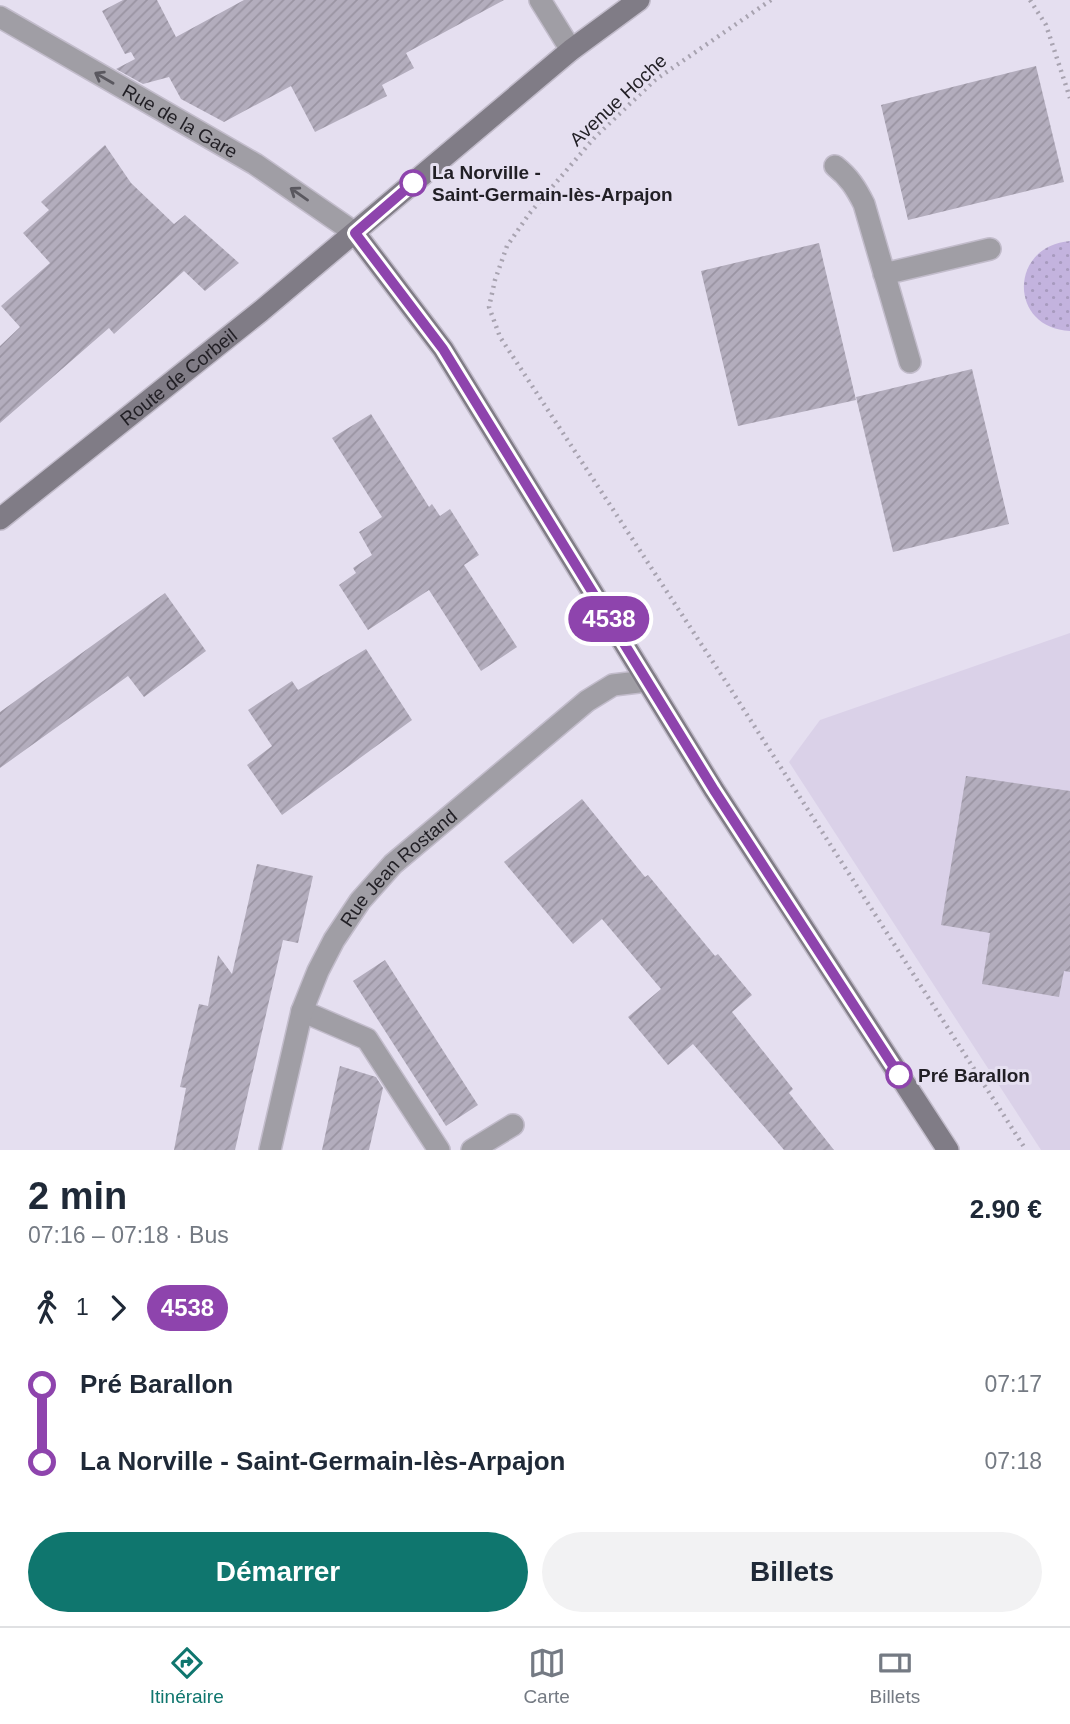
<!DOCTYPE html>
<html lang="fr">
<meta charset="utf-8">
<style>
:root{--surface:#fff;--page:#f2f2f3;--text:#1f2937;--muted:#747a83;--line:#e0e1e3;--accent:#0f766e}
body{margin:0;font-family:Helvetica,sans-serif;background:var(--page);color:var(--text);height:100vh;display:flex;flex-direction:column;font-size:26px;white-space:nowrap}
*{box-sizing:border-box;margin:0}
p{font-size:23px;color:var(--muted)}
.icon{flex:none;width:38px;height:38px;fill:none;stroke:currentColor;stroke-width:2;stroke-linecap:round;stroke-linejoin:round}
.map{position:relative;height:1150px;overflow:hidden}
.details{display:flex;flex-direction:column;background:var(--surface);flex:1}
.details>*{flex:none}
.badge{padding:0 14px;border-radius:23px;font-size:24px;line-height:46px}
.map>.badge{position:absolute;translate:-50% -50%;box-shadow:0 0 0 4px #fff}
.legs{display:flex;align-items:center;gap:10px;height:77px;padding:0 28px;font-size:23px}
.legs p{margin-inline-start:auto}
.headline{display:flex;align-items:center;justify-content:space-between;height:119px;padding:0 28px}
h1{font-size:38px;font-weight:700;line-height:52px}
.action{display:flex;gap:14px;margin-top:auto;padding:14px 28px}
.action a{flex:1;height:80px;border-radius:42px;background:var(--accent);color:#fff;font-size:28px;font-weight:700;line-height:80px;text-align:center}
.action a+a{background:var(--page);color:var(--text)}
ul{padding:0 28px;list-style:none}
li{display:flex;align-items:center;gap:24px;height:77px;font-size:26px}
li i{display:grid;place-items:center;width:10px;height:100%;margin:0 9px;background:currentColor}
li i::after{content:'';width:18px;height:18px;margin:-9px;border:5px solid;border-radius:50%;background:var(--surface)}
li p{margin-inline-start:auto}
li:first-child i{background:linear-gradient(#0000 50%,currentColor 0)}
li:last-child i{background:linear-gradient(currentColor 50%,#0000 0)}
.tabs{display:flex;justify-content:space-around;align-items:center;height:98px;border-top:2px solid var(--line);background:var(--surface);font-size:19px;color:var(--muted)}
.tabs a{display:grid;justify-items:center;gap:4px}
.tabs .on{color:var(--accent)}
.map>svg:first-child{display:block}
.built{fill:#dad1e8}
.park{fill:url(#park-dots)}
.building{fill:url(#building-hatch)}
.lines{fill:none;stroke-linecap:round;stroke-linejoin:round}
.lane-casing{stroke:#c2bccb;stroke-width:24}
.street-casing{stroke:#c2bccb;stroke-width:24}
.secondary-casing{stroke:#c2bccb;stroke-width:24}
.path{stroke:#a8a3b0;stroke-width:4.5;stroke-dasharray:2 5;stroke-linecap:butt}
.lane{stroke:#a09ea5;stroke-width:21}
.street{stroke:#a09ea5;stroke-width:21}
.secondary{stroke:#807c86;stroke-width:21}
.oneway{stroke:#5a585f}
.line-1-casing{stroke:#fff;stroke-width:16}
.line-1{stroke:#8e44ad;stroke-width:10}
.stop-1-dot{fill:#fff;stroke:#8e44ad;stroke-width:3.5}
.labels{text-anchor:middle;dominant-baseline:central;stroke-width:6;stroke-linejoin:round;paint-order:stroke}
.street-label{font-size:19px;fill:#211f25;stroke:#e5dff0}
.stop-label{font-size:19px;font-weight:bold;fill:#211f25;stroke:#e5dff0;text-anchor:start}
</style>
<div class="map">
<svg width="1070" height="1150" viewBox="0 0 1070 1150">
<defs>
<pattern id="park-dots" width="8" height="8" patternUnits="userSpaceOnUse" patternTransform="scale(1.75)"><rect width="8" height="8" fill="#c3b3de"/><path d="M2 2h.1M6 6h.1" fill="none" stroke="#a79abe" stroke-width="1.8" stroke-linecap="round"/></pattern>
<pattern id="building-hatch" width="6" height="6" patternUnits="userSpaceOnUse" patternTransform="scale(1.75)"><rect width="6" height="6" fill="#b3adbd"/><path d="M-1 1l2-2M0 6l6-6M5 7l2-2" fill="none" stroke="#9a94a2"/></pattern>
</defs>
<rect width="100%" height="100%" fill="#e5dff0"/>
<!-- built -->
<path class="built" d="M 1070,633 L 1070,1150 L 1041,1150 L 789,762 L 820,720 Z"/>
<!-- park -->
<path class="park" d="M 1070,241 L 1070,331 C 1009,329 1008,246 1070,241 Z"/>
<!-- building -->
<path class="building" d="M 123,0 L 157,0 L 176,37 L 244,0 L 504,0 L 406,53 L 414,68 L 382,85 L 387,96 L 315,132 L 291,86 L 224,122 L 181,99 L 169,77 L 143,84 L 116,69 L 135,59 L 131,52 L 125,54 L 102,11 Z
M 1036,66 L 1064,182 L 908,220 L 881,105 Z
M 105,145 L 131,183 L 174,224 L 185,215 L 239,263 L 205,291 L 184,271 L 114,334 L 109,328 L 0,423 L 0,346 L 20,327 L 1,306 L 50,263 L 23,233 L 49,210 L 41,202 Z
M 819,243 L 856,400 L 738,426 L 701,271 Z
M 972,369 L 1009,524 L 893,552 L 856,397 Z
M 371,414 L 429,507 L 432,504 L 440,516 L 450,509 L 479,555 L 464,565 L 517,647 L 481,671 L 429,590 L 368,630 L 339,585 L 356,573 L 353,568 L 372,555 L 359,532 L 382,517 L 332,438 Z
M 165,593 L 206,651 L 144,697 L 128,676 L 0,768 L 0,712 Z
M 366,649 L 412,720 L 282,815 L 247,765 L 272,746 L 248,710 L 292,681 L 298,690 Z
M 966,776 L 1070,791 L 1070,972 L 1064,971 L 1059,997 L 982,984 L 990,933 L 941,925 Z
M 582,799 L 645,877 L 648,875 L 715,956 L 718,954 L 752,995 L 732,1012 L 793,1089 L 789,1093 L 834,1150 L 784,1150 L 693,1044 L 668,1065 L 628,1017 L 661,989 L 602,919 L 573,944 L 504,862 Z
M 257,864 L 313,876 L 298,943 L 283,940 L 235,1150 L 174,1150 L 186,1088 L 180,1087 L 199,1004 L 208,1006 L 218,955 L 232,974 Z
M 385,960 L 478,1105 L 446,1126 L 353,981 Z
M 340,1066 L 376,1077 L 383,1088 L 369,1150 L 322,1150 Z"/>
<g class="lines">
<defs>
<path id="lane" d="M 835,166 C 849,177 856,188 864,204 L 910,362
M 884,274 L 990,249"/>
<g id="street">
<path d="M 540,0 L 571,50"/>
<path id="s1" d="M 0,17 L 255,164 L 355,233"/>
<path d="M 302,1011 L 367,1039 L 439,1150"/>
<path id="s2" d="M 270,1150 L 302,1011 L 318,971 L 334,940 L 360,901 L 393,864 L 587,701 L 613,685 L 647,681"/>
<path d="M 472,1150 L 513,1125"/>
</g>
<g id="secondary">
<path d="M 355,233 L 443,349 L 714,790 L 948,1150"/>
<path id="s3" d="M 0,519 L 261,311 L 571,50 L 639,0"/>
</g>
</defs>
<!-- lane casing -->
<use href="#lane" class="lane-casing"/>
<!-- street casing -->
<use href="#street" class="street-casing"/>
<!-- secondary casing -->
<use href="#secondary" class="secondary-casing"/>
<!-- path -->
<path class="path" d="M 771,0 L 655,80 L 595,137 L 529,214 L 507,246 L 495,280 L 489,307 L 500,337 L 728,685 L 1026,1150
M 1030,0 L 1046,25 L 1070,98"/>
<!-- lane -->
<use href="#lane" class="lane"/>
<!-- street -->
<use href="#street" class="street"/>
<!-- secondary -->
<use href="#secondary" class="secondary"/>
</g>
<!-- one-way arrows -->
<defs><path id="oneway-shaft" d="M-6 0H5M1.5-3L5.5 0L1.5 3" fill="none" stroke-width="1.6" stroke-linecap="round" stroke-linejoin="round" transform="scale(1.75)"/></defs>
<g class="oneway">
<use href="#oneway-shaft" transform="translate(104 78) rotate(-150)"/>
<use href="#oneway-shaft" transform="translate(299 194) rotate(-145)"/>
</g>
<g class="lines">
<defs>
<path id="line-1" d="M 413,183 L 355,233 L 443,349 L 714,790 L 899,1075"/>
</defs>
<!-- line-1 casing -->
<use href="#line-1" class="line-1-casing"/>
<!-- line-1 -->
<use href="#line-1" class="line-1"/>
</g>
<!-- markers -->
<g class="stop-1-dot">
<circle cx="413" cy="183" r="12"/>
<circle cx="899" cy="1075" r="12"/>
</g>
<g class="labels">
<!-- street labels -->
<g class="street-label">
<text transform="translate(618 100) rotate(-43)">Avenue Hoche</text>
<text stroke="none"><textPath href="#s1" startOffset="208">Rue de la Gare</textPath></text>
<text stroke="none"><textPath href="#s3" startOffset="228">Route de Corbeil</textPath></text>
<text stroke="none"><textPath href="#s2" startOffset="318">Rue Jean Rostand</textPath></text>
</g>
<!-- stop labels -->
<g class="stop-label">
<text x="432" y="172">La Norville -<tspan x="432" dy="22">Saint-Germain-lès-Arpajon</tspan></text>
<text x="918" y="1075">Pré Barallon</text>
</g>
</g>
</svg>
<b class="badge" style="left:609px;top:619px;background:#8e44ad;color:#fff">4538</b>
</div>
<section class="details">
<div class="headline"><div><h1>2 min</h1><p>07:16 – 07:18 · Bus</p></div><b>2.90 €</b></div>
<div class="legs"><svg class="icon" aria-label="walk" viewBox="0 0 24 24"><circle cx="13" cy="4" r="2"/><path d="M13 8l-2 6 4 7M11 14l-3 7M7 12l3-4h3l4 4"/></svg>1<svg class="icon" aria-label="forward" viewBox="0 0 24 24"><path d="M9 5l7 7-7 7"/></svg><b class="badge" style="background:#8e44ad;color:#fff">4538</b></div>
<ul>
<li><i style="color:#8e44ad"></i><b>Pré Barallon</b><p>07:17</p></li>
<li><i style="color:#8e44ad"></i><b>La Norville - Saint-Germain-lès-Arpajon</b><p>07:18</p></li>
</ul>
<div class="action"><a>Démarrer</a><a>Billets</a></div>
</section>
<nav class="tabs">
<a class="on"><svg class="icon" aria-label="directions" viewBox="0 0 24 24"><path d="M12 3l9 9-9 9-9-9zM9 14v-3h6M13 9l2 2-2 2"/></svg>Itinéraire</a>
<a><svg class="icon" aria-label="map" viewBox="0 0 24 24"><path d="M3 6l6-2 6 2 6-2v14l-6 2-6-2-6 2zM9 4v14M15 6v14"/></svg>Carte</a>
<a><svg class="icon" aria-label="tickets" viewBox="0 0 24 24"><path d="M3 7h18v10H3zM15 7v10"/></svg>Billets</a>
</nav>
